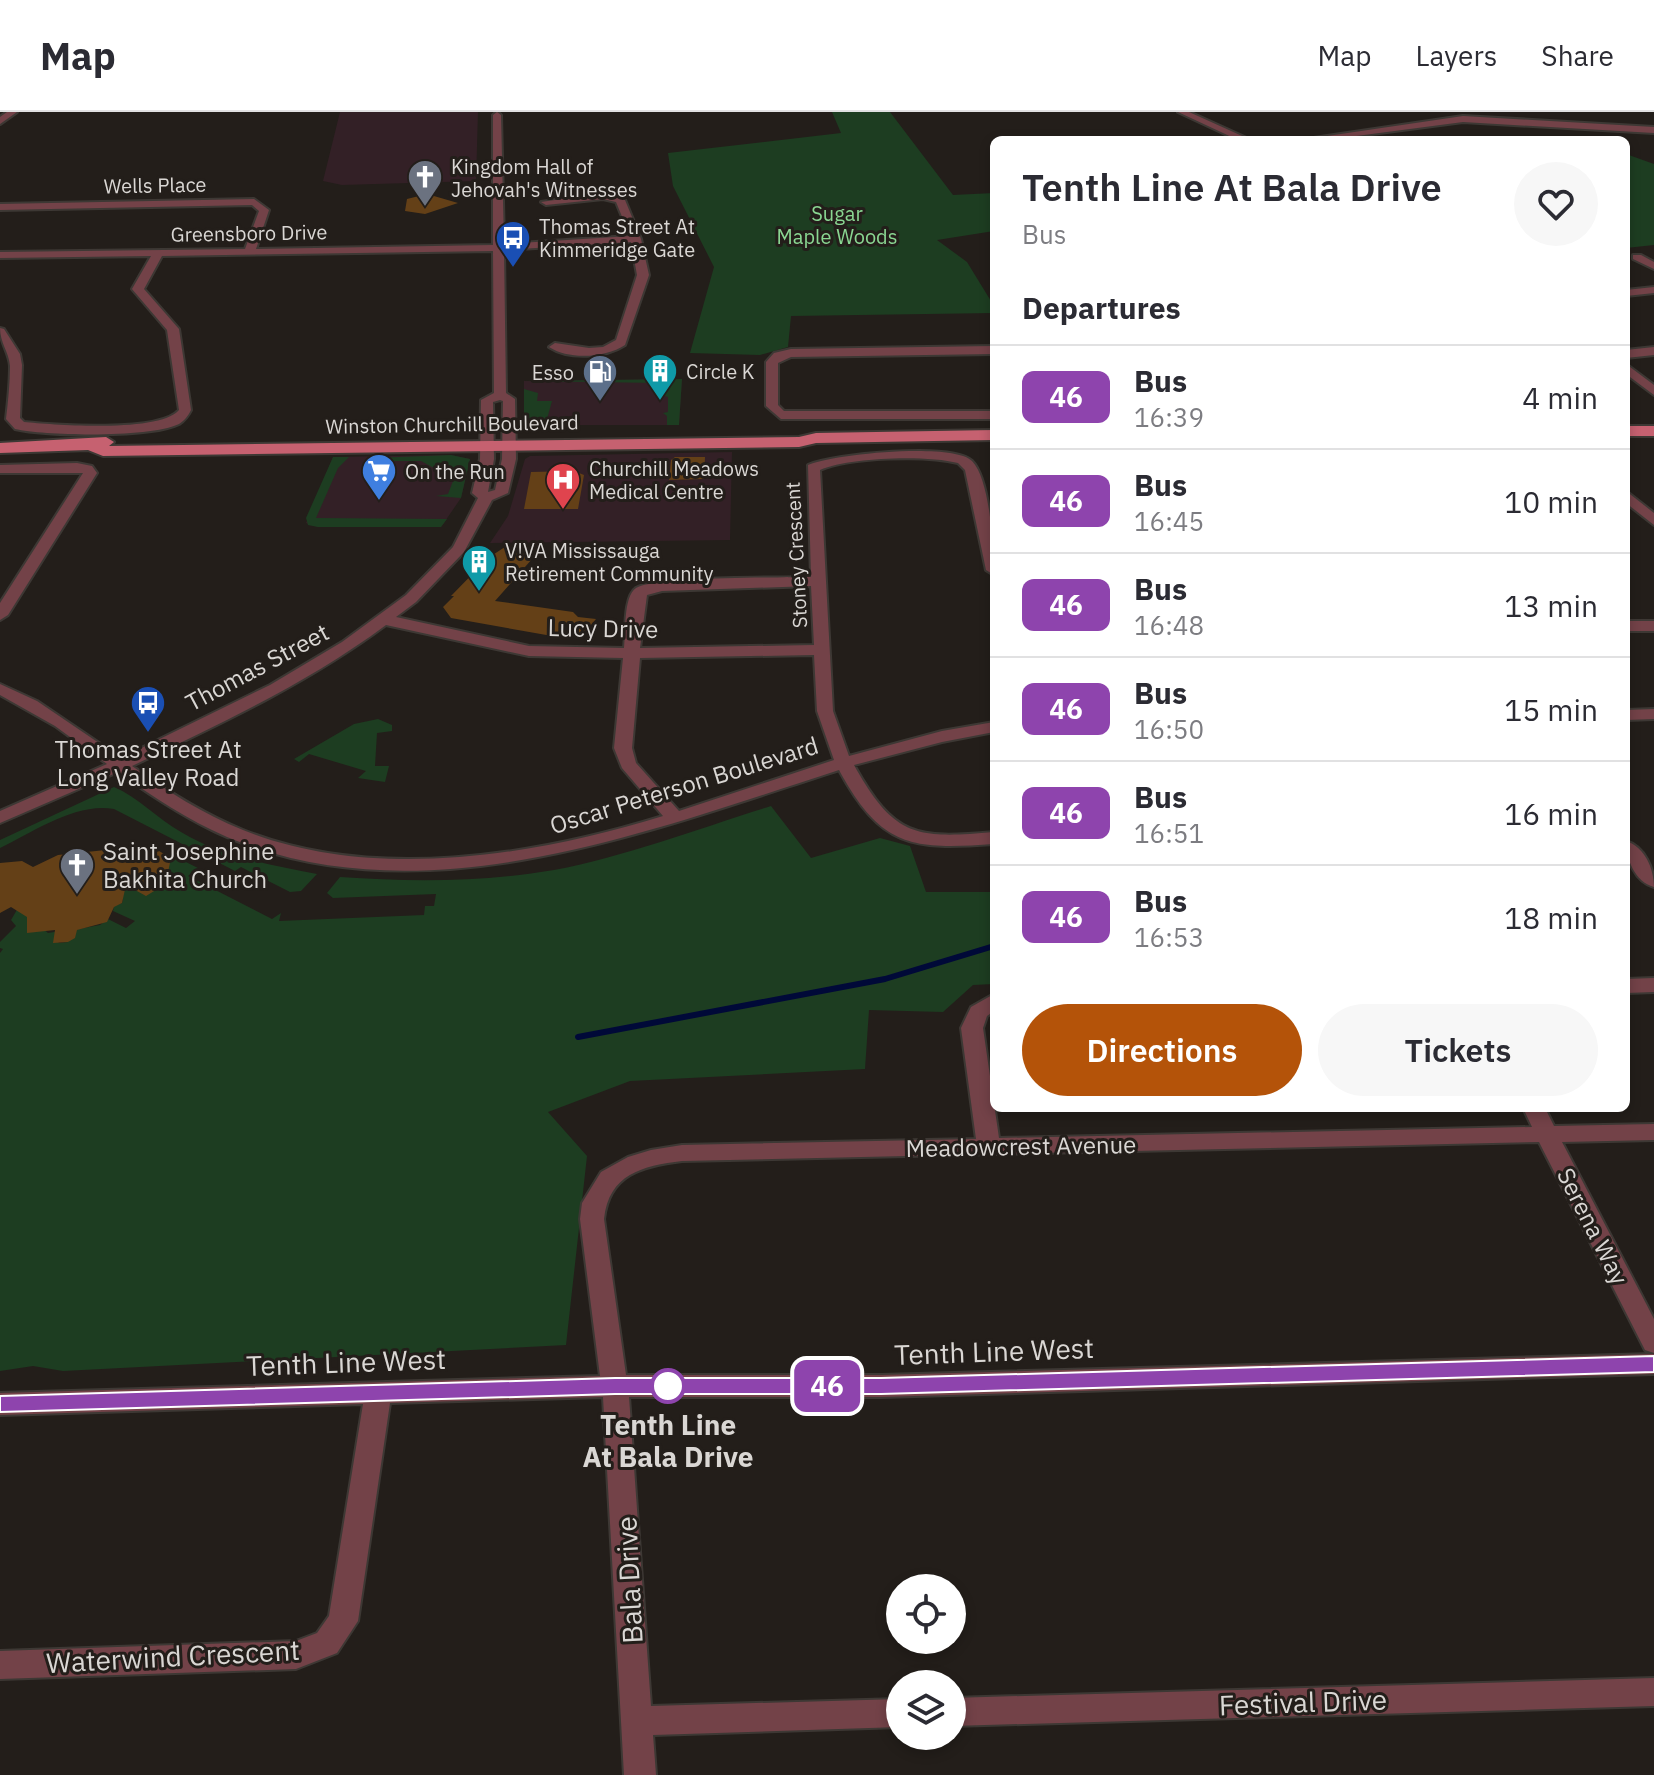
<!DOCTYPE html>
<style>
:root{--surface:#fff;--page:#f7f7f7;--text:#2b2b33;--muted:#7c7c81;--line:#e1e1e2;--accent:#b45309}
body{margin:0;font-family:"IBM Plex Sans",sans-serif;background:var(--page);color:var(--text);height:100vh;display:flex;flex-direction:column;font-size:30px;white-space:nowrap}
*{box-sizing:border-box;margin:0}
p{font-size:26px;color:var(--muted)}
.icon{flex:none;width:44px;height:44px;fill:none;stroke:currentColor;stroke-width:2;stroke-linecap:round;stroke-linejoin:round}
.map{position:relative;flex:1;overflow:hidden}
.panel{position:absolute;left:990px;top:24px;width:640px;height:976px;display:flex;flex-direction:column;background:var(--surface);border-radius:12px;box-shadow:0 4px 12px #0003}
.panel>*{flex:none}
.badge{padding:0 16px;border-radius:12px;font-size:28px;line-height:52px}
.tools{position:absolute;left:886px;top:1462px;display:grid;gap:16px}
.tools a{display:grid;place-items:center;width:80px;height:80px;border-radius:50%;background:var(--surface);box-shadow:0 4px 12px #0003;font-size:40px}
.map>.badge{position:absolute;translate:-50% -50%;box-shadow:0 0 0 4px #fff}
h2{padding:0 32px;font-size:30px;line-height:72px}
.round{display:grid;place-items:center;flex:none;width:84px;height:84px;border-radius:42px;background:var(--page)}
.summary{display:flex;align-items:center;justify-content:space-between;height:136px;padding:0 32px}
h1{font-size:38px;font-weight:600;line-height:60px}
.action{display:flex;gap:16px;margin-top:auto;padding:16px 32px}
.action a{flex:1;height:92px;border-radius:48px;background:var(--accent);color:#fff;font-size:32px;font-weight:600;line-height:92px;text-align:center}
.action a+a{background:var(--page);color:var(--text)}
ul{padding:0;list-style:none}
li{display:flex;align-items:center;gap:24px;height:104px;padding:0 32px;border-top:2px solid var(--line)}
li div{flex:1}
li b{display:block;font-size:30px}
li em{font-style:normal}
li .badge{min-width:88px;font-weight:700;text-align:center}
header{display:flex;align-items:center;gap:48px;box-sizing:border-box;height:112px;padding:0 40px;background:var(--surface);border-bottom:2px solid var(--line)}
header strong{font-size:38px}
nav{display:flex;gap:44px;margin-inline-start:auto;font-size:28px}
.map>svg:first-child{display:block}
.commercial{fill:#332026}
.green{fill:#1d3d21}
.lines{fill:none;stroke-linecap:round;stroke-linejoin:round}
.stream{stroke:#000938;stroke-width:6}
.building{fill:#644017}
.minor-casing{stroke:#3d3834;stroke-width:4}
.major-casing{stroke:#3d3834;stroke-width:4}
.minor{fill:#734248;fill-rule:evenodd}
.major{fill:#c66170;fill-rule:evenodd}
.line{fill:#8e44ad;stroke:#fff;stroke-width:2}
.stop-dot{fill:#fff;stroke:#8e44ad;stroke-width:4}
.labels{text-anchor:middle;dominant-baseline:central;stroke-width:6;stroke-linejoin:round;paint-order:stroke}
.far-poi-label{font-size:20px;fill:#dad7d4;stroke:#231e1a;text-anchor:start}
.far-street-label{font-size:20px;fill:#dad7d4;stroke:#231e1a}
.far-park-label{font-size:20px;fill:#8ad792;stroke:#231e1a}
.street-label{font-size:24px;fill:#dad7d4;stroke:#231e1a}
.poi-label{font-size:24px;fill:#dad7d4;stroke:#231e1a}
.near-street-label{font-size:28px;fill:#dad7d4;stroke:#231e1a}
.near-stop-label{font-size:28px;font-weight:bold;fill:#dad7d4;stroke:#231e1a}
</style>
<header>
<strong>Map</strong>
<nav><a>Map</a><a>Layers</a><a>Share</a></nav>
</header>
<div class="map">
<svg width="1654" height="1663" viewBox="0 0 1654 1663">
<rect width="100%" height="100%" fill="#231e1a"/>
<!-- commercial -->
<path class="commercial" d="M 340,0 L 478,0 L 476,69 L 342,73 L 323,69 Z
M 682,267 L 679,313 L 524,313 L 524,269 Z
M 732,340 L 730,428 L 490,431 L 508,404 L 525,347 L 530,344 Z
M 451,343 L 470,347 L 461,386 L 441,415 L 318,415 L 306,411 L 333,345 Z"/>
<!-- green -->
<path class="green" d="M 832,0 L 890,0 L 953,83 L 994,81 L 994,119 L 937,128 L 967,150 L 994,194 L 994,201 L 791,204 L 788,235 L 760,243 L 690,241 L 714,155 L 673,74 L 668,41 L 841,21 Z
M 1626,42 L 1654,52 L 1654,133 L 1626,136 Z
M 682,267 L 679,313 L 667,313 L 667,304 L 663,301 L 668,300 L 668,285 L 665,284 L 665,275 L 659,271 L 524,269 Z
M 524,277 L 538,281 L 537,289 L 552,289 L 545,314 L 524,313 Z
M 451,343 L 470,347 L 461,386 L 436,384 L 448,382 L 453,369 L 440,369 L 443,361 L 421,349 L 379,349 L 372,346 Z
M 333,345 L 349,345 L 338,356 L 316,406 L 447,407 L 441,415 L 318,415 L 308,413 L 306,406 Z
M 378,607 L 392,613 L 392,619 L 377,621 L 375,654 L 389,654 L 385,670 L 358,666 L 366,659 L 309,642 L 299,650 L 294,647 L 354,612 Z
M 114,675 C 138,685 158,707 181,720 C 222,745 271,753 317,762 L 301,779 L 290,780 L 241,755 L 235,759 L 114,697 C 76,690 33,720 0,736 L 0,728 Z
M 771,694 L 811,746 L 880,726 L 910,734 L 926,780 L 994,780 L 994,872 L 973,873 L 943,900 L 869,898 L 865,957 L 630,969 L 548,1000 L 587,1044 L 566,1233 L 63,1259 L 33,1254 L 0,1259 L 0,841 L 3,837 L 0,836 L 0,830 L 16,814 L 11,808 L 18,796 L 48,821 L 60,819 L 54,827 L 59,831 L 68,830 L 73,818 L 100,813 L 108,807 L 126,816 L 135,809 L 113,799 L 114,794 L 122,791 L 123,787 L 117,780 L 129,771 L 176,765 L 165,758 L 174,744 L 198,756 L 188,764 L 272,807 L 281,801 L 279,809 L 424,803 L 425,794 L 434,794 L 436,782 L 333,786 L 327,781 L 340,765 C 412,770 483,770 554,758 C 627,744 700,716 771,694 Z"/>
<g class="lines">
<!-- stream -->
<path class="stream" d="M 578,925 L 885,867 L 994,834"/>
</g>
<!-- building -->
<path class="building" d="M 427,82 L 458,91 L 425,102 L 405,99 L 407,87 Z
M 675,345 L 705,345 L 704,367 L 669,368 L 671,348 Z
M 574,359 L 584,363 L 578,397 L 524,397 L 531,360 Z
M 508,433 L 540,438 L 495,489 L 573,500 L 578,505 L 596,507 L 581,525 L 552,524 L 451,506 L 443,495 L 454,484 L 451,484 L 488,446 Z
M 115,737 L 131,746 L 139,741 L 159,739 L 171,746 L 168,760 L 177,765 L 146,784 L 126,773 L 122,791 L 114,795 L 107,810 L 77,818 L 75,826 L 68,830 L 53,831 L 55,818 L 27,821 L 27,805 L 11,795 L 0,801 L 0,751 L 22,749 L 33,755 L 58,743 Z"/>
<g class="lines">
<defs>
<path id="minor" d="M 7,0 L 17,0 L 0,12 L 0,5 Z
M 497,0 L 501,3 L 504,132 L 630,124 L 616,90 L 603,87 L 546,93 L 541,90 L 603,81 L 625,88 L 641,127 L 649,163 L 625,233 C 605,246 569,248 549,235 L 555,231 L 589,236 L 603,235 L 616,228 L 637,163 L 631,130 L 504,138 L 506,281 L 515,287 L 516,347 L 508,381 L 492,388 L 464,440 L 416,490 L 396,505 L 529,534 L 624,536 C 626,521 623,485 636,476 C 656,464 780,466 811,465 L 808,353 C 833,342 953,330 972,349 C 990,367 994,437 994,463 L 986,458 L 965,358 L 958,351 C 926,343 850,345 820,358 L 833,599 L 849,644 L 942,619 L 994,610 L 994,620 L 942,630 L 854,653 C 894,725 916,727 994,720 L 994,732 C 911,738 881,735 839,658 C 650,719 423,808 227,725 C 188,708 153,685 118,660 L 0,711 L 0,699 L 107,652 L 55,614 L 0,583 L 0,572 L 37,589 L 121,646 L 270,573 L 342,530 L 406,483 L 453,435 L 478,386 L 472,381 L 480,347 L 481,288 L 494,281 L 493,139 L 162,144 L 144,177 L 179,217 L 191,298 C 188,304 185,308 179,312 C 151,326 47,324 15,317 L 6,307 C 8,290 10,271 10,254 C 9,240 0,231 0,216 L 4,217 L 20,242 L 22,253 L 20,306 L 24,310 C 54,313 160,321 179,298 L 167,218 L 132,177 L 151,144 L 0,146 L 0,140 L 245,137 L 259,99 L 252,93 L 0,98 L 0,92 L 254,87 L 269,98 L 256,137 L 493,133 L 493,3 ZM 500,288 L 503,289 L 502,347 L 495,378 L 488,380 L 494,347 L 493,290 ZM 811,474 L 814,533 L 640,536 L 647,483 L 662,479 ZM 386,513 L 529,544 L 623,546 L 614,636 L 622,656 L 663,704 C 534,744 372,770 243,718 C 203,702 167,679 132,654 C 220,612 308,571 386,513 ZM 814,543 L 817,599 L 834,648 L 679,699 L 636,651 L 632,636 L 640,546 Z
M 1178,0 L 1189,0 L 1251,28 L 1238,28 Z
M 1463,4 L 1654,15 L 1654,21 L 1463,10 L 1326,28 L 1300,28 Z
M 1633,143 L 1641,143 L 1654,150 L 1654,157 L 1633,147 Z
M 1654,175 L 1654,181 L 1626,184 L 1626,178 Z
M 994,234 L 994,242 L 791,245 L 778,251 L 778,293 L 784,299 L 994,299 L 994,307 L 781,307 L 766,294 L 766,250 L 774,241 L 791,237 Z
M 1654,235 L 1654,243 L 1626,246 L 1626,238 Z
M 1626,252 L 1654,273 L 1654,283 L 1626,262 Z
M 77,351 L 92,354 L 97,361 L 8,503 L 0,508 L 0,491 L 83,361 L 0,361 L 0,353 Z
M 1626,379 L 1654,401 L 1654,413 L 1626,391 Z
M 1626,509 L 1654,509 L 1654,519 L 1626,519 Z
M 1654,597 L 1654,607 L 1626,608 L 1626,598 Z
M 1626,729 C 1645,735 1654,757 1654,775 C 1635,770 1626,747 1626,729 Z
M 1654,866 L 1654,880 L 1626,881 L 1626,867 Z
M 994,882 L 994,899 L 987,904 L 983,916 L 999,1026 L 1532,1015 L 1523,996 L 1545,996 L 1554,1014 L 1654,1012 L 1654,1028 L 1562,1030 L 1654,1207 L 1654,1241 L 1645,1238 L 1539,1030 L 682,1049 C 642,1054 609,1062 604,1107 L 626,1263 L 881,1263 L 1654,1242 L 1654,1262 L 881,1285 L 629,1285 L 651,1594 L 900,1587 L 900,1615 L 653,1623 L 656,1663 L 624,1663 L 603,1285 L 390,1291 L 358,1509 L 337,1541 L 296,1557 L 0,1567 L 0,1539 L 296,1529 L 317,1521 L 329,1504 L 363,1292 L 0,1303 L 0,1281 L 600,1264 L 580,1107 L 582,1091 L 601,1060 L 628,1045 L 651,1038 L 682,1033 L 976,1027 L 961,916 L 971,895 Z
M 1654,1566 L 1654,1594 L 952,1614 L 952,1586 Z"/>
<path id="major" d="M 1626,314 L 1654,314 L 1654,324 L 1626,324 Z
M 994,318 L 994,328 L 816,331 L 799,335 L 103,344 L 88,338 L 0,341 L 0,331 L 106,325 L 114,330 L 109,334 L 799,325 L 816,321 Z"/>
</defs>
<!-- minor casing -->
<use href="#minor" class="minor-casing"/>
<!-- major casing -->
<use href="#major" class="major-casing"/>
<!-- minor -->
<use href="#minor" class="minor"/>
<!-- major -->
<use href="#major" class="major"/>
</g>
<!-- line -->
<path class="line" d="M 1654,1244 L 1654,1260 L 881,1282 L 615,1282 L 0,1300 L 0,1284 L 615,1266 L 881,1266 Z"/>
<!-- icons -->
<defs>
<symbol id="church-pin" viewBox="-11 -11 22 30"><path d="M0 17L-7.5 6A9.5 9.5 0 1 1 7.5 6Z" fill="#6b7280" stroke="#231e1a"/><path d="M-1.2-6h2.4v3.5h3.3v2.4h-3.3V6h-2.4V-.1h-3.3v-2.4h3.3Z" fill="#fff"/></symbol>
<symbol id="bus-pin" viewBox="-11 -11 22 30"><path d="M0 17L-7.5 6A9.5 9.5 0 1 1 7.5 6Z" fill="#1a4fb4" stroke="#231e1a"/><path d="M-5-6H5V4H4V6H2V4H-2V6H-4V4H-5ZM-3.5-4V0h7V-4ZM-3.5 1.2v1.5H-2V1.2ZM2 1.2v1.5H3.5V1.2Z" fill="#fff"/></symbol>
<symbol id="building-pin" viewBox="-11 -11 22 30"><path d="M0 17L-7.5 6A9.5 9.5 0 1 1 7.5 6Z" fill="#0f9aa8" stroke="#231e1a"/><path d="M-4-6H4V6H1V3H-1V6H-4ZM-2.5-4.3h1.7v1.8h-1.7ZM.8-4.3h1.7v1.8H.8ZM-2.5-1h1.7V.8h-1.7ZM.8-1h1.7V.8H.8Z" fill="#fff"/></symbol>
<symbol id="fuel-pin" viewBox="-11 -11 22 30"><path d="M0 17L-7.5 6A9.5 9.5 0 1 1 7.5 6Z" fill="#5c6f8a" stroke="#231e1a"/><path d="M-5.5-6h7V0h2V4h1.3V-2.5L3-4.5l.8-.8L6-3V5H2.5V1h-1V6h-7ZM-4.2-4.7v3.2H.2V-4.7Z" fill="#fff"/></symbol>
<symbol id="supermarket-pin" viewBox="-11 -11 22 30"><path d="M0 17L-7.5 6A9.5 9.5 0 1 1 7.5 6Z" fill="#3f7fe0" stroke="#231e1a"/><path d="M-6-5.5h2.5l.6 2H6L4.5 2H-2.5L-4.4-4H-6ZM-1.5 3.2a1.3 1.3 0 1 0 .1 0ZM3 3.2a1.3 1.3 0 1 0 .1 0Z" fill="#fff"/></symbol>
<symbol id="hospital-pin" viewBox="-11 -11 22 30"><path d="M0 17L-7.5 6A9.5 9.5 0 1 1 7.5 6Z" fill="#e0444e" stroke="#231e1a"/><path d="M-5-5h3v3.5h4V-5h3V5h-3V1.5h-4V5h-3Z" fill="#fff"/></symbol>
</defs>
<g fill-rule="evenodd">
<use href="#church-pin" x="405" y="45" width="40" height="54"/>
<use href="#bus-pin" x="493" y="106" width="40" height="54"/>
<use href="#building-pin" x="640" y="239" width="40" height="54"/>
<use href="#fuel-pin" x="580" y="240" width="40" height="54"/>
<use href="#supermarket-pin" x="359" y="339" width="40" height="54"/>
<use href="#hospital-pin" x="543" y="348" width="40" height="54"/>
<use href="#building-pin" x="459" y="430" width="40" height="54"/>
<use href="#bus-pin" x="128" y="571" width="40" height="54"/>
<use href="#church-pin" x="57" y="733" width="40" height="54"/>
</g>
<!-- markers -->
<circle class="stop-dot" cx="668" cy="1274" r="16"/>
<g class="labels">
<!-- far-poi labels -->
<g class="far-poi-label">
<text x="451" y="54">Kingdom Hall of<tspan x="451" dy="23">Jehovah's Witnesses</tspan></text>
<text x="539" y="114">Thomas Street At<tspan x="539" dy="23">Kimmeridge Gate</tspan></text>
<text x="686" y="259">Circle K</text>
<text x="574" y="260" text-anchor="end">Esso</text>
<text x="589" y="356">Churchill Meadows<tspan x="589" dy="23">Medical Centre</tspan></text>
<text x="405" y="359">On the Run</text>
<text x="505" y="438">V!VA Mississauga<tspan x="505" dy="23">Retirement Community</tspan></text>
</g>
<!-- far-street labels -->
<g class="far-street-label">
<text transform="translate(155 73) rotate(-1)">Wells Place</text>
<text transform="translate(249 121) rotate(-1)">Greensboro Drive</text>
<text transform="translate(452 312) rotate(-1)">Winston Churchill Boulevard</text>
<text transform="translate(796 443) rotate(-93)">Stoney Crescent</text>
</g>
<!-- far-park labels -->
<g class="far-park-label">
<text x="837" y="101">Sugar<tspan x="837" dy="23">Maple Woods</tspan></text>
</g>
<!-- street labels -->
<g class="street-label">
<text transform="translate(603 516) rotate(1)">Lucy Drive</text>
<text transform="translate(257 555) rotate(-28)">Thomas Street</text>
<text transform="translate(684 673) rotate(-17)">Oscar Peterson Boulevard</text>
<text transform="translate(1021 1034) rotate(-1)">Meadowcrest Avenue</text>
<text transform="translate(1593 1114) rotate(63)">Serena Way</text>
</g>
<!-- poi labels -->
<g class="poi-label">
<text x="148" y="637">Thomas Street At<tspan x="148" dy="28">Long Valley Road</tspan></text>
<text x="103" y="739" text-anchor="start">Saint Josephine<tspan x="103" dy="28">Bakhita Church</tspan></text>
</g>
<!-- near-street labels -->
<g class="near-street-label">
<text transform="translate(994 1239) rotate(-2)">Tenth Line West</text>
<text transform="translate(346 1250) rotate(-2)">Tenth Line West</text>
<text transform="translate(629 1468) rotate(-93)">Bala Drive</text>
<text transform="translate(173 1544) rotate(-3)">Waterwind Crescent</text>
<text transform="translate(1303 1590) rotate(-2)">Festival Drive</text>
</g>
<!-- near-stop labels -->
<g class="near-stop-label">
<text x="668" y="1312">Tenth Line<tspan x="668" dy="32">At Bala Drive</tspan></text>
</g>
</g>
</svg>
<div class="tools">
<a><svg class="icon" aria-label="locate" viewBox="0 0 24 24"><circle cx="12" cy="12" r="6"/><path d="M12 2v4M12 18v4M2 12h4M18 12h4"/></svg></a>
<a><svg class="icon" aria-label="layers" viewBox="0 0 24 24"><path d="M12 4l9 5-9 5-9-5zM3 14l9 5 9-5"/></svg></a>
</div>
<b class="badge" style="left:827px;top:1274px;background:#8e44ad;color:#fff">46</b>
<section class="panel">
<div class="summary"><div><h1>Tenth Line At Bala Drive</h1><p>Bus</p></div><a class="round"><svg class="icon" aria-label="heart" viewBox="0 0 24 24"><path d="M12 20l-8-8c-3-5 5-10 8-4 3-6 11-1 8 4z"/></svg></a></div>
<h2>Departures</h2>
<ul>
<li><span class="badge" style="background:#8e44ad;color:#fff">46</span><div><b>Bus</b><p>16:39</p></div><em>4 min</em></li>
<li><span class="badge" style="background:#8e44ad;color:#fff">46</span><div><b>Bus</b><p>16:45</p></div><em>10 min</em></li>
<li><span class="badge" style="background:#8e44ad;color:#fff">46</span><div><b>Bus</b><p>16:48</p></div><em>13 min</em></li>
<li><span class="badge" style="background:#8e44ad;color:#fff">46</span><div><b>Bus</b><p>16:50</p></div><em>15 min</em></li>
<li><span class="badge" style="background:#8e44ad;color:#fff">46</span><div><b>Bus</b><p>16:51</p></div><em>16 min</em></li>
<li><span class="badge" style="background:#8e44ad;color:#fff">46</span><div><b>Bus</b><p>16:53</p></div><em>18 min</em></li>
</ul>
<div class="action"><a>Directions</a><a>Tickets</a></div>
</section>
</div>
